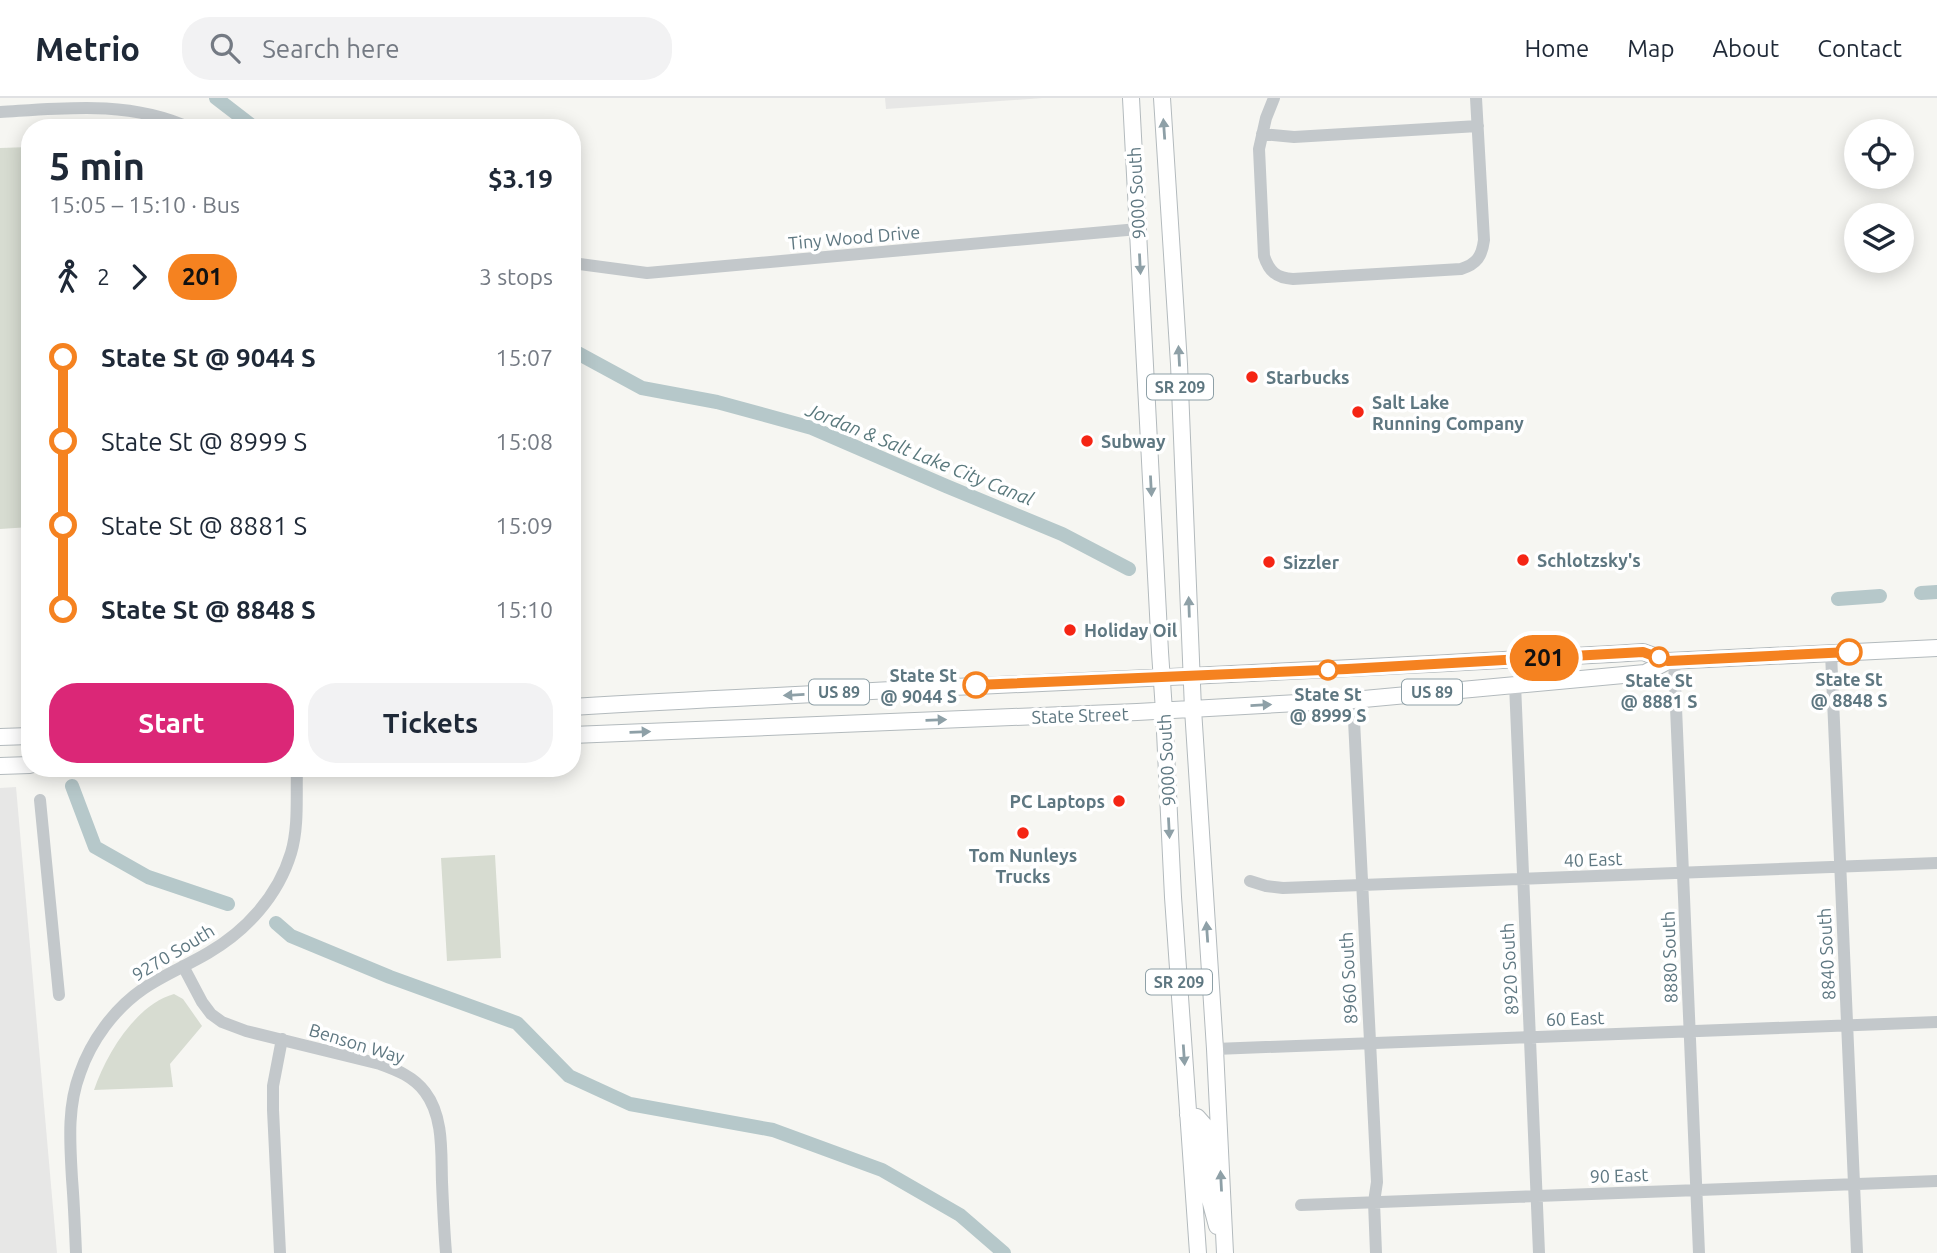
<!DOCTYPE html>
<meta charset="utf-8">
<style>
:root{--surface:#fff;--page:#f2f2f3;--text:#1f2937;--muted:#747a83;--line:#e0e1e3;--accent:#db2777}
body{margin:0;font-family:Ubuntu,sans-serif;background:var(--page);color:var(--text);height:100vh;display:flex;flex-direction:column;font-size:26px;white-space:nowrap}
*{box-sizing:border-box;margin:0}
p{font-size:23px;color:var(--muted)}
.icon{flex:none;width:38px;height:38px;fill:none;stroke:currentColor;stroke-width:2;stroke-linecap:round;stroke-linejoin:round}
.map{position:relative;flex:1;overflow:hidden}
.sheet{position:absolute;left:21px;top:21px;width:560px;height:658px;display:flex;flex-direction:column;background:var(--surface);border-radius:28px;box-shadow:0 4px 18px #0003}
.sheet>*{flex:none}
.badge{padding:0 14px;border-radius:23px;font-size:24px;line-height:46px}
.buttons{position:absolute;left:1844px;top:21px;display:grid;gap:14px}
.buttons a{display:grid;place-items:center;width:70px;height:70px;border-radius:50%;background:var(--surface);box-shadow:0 4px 18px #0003;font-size:35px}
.map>.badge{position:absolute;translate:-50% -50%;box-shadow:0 0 0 4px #fff}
.legs{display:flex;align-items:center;gap:10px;height:77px;padding:0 28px;font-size:23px}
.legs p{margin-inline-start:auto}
.summary{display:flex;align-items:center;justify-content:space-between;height:119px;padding:0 28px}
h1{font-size:38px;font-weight:700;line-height:52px}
.primary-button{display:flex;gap:14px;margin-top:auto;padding:14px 28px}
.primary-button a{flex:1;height:80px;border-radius:28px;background:var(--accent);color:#fff;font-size:28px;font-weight:700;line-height:80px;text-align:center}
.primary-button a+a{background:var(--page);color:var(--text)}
ul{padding:0 28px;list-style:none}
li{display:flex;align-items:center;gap:24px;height:84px;font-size:26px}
li i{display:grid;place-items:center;width:10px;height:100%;margin:0 9px;background:currentColor}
li i::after{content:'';width:18px;height:18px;margin:-9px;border:5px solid;border-radius:50%;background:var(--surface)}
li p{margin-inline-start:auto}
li:first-child i{background:linear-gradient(#0000 50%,currentColor 0)}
li:last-child i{background:linear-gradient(currentColor 50%,#0000 0)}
header{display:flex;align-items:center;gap:42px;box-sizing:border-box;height:98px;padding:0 35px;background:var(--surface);border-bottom:2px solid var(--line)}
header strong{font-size:33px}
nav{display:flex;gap:38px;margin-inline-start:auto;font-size:24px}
.search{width:490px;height:63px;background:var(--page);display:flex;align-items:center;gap:18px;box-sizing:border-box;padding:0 24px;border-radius:28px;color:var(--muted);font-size:26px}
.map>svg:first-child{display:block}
.built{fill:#e7e7e6}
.green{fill:#d7dcd1}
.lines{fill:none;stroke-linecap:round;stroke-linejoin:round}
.canal{stroke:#b6c8ca;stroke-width:14}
.major-casing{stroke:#b3babd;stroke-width:18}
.minor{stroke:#c3c8cb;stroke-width:12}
.major{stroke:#fff;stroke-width:16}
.oneway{fill:#8ea0a7}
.line-1-casing{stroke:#fff;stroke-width:16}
.line-1{stroke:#f58220;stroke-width:10}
.poi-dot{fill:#f52514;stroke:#fff;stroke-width:2.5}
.stop-1-dot{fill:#fff;stroke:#f58220;stroke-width:3.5}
.labels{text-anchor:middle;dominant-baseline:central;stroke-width:7;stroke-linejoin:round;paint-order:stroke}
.shield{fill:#fff;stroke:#8ea0a7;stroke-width:2}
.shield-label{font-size:16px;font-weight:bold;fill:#5e7781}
.street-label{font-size:18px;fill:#5e7781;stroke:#fff}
.poi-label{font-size:18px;font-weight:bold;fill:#5e7781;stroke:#fff;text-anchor:start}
.stop-label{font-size:18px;font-weight:bold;fill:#5e7781;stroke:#fff}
.water-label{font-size:19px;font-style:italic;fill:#59787c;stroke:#fff}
</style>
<header>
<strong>Metrio</strong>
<div class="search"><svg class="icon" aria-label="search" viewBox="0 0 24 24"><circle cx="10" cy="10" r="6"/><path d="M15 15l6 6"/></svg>Search here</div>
<nav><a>Home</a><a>Map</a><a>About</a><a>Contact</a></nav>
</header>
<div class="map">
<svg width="1937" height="1155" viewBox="0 0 1937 1155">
<rect width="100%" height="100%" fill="#f6f6f2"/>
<!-- built -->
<path class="built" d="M 885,0 L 1043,0 L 886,11 Z
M 16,689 L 57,1155 L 0,1155 L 0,690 Z"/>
<!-- green -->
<path class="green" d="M 30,49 L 30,429 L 0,431 L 0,50 Z
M 495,757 L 501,860 L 447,863 L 441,760 Z
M 174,896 L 183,901 L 202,928 L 170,966 L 173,989 L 94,992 C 106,957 135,907 174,896 Z"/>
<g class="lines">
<!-- canal -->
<path class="canal" d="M 216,0 L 255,30
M 572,252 L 642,290 L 717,304 L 812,330 L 946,388 L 1062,436 L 1129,471
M 1921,495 L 1937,494
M 1838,501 L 1880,498
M 72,688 L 95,749 L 148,779 L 228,806
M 276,825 L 291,838 L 390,879 L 517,925 L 569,978 L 630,1006 L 773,1032 L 882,1072 L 960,1117 L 1004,1155"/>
<defs>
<path id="major" d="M 1131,0 L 1160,554 L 1164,613 L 1173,799 L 1198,1155
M 1162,0 L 1179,266 L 1193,611 L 1215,951 L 1225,1155
M 572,609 C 929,588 1286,576 1643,554 L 1668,563 L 1937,550
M 572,637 L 1137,614 L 1353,602 L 1645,575 L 1668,563
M 0,639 L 30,638
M 0,668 L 30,667
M 1188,1017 L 1197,1019 L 1204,1027 L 1208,1094 L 1217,1128"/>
</defs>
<!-- major casing -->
<use href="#major" class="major-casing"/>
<!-- minor -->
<path class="minor" d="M 1274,0 L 1266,20 L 1259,51 L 1264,158 C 1269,173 1276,180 1293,181 L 1461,171 C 1477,166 1482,158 1484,142 L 1476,0
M 0,14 C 64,10 130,2 190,30
M 1262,36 L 1294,39 L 1478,28
M 572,165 L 647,175 L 1138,131
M 1831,555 L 1857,1155
M 1674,562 L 1699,1155
M 1515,586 L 1539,1155
M 1353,602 L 1377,1084 L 1374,1104 L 1376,1155
M 40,702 L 59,897
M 1250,783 L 1266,788 L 1283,790 L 1937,765
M 183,868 L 202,904 L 211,916 L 222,924 L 246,933 L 380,966 C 397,972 414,979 425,994 C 444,1019 441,1055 442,1084 C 443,1108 444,1131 446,1155
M 1215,951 L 1937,924
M 1301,1107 L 1937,1083
M 76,1155 C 75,1130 74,1105 72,1081 C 70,1045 67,1009 80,975 C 91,943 114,911 143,891 C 163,877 186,868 208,855 C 246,833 278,798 291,755 C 299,728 296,698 297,670
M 280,1155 L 273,1012 L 273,988 L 282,941"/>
<!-- major -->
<use href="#major" class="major"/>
</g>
<!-- one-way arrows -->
<defs><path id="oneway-solid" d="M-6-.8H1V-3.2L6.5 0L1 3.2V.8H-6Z" transform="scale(1.75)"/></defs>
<g class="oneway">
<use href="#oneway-solid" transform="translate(1164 31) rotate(-94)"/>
<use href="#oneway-solid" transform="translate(1140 166) rotate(87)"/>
<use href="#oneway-solid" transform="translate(1179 258) rotate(-93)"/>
<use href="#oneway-solid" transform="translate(1151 388) rotate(87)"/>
<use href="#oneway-solid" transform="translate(1189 509) rotate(-92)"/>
<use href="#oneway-solid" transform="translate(794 597) rotate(177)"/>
<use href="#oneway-solid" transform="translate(1261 607) rotate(-3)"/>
<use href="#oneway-solid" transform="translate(936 622) rotate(-2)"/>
<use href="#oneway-solid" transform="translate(640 634) rotate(-2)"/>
<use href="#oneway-solid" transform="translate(1169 730) rotate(87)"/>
<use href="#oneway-solid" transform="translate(1207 834) rotate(-94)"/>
<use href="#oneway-solid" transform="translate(1184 957) rotate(86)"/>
<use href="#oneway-solid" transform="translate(1221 1083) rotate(-93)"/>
</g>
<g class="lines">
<defs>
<path id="line-1" d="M 976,587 L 1347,571 L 1643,554 L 1668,563 L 1849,554"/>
</defs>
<!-- line-1 casing -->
<use href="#line-1" class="line-1-casing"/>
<!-- line-1 -->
<use href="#line-1" class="line-1"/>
</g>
<!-- markers -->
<g class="poi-dot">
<circle cx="1252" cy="279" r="7"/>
<circle cx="1358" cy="314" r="7"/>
<circle cx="1087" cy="343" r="7"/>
<circle cx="1523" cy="462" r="7"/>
<circle cx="1269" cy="464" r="7"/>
<circle cx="1070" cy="532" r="7"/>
<circle cx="1119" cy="703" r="7"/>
<circle cx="1023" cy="735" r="7"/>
</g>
<g class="stop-1-dot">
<circle cx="1849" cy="554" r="12"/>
<circle cx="1659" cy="559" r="9"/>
<circle cx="1328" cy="572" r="9"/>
<circle cx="976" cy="587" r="12"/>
</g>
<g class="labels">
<!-- shield labels -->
<g class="shield">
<rect x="1147" y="276.5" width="66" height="25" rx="5"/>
<rect x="809" y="581.5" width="60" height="25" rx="5"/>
<rect x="1402" y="581.5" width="60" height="25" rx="5"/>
<rect x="1146" y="871.5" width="66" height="25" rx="5"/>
</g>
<g class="shield-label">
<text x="1180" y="289">SR 209</text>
<text x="839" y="594">US 89</text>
<text x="1432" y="594">US 89</text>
<text x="1179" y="884">SR 209</text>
</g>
<!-- street labels -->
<g class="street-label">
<text transform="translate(1136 95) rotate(-93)">9000 South</text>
<text transform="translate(854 139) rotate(-5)">Tiny Wood Drive</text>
<text transform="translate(1080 617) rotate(-2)">State Street</text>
<text transform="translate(1166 662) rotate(-93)">9000 South</text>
<text transform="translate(1593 761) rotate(-2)">40 East</text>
<text transform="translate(173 854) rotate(-31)">9270 South</text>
<text transform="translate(1826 856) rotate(-93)">8840 South</text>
<text transform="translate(1669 859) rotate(-92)">8880 South</text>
<text transform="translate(1509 871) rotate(-93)">8920 South</text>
<text transform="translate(1348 880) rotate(-93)">8960 South</text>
<text transform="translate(1575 920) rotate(-2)">60 East</text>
<text transform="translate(357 945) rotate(17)">Benson Way</text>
<text transform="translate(1619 1077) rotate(-2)">90 East</text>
</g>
<!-- poi labels -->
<g class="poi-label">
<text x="1266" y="279">Starbucks</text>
<text x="1372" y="304">Salt Lake<tspan x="1372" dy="21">Running Company</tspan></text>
<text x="1101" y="343">Subway</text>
<text x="1537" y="462">Schlotzsky's</text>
<text x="1283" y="464">Sizzler</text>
<text x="1084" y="532">Holiday Oil</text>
<text x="1105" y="703" text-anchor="end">PC Laptops</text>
<text x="1023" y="757" text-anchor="middle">Tom Nunleys<tspan x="1023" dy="21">Trucks</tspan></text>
</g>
<!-- stop labels -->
<g class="stop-label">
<text x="957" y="577" text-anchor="end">State St<tspan x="957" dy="21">@ 9044 S</tspan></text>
<text x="1849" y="581">State St<tspan x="1849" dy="21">@ 8848 S</tspan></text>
<text x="1659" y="582">State St<tspan x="1659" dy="21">@ 8881 S</tspan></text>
<text x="1328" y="596">State St<tspan x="1328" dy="21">@ 8999 S</tspan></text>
</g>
<!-- water labels -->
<g class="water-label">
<text transform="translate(920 356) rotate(22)">Jordan &amp; Salt Lake City Canal</text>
</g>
</g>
</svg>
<div class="buttons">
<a><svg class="icon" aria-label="locate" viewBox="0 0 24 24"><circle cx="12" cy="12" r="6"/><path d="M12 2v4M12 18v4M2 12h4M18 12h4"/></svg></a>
<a><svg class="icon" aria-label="layers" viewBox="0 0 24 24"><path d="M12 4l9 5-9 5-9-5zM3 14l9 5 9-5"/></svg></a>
</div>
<b class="badge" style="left:1544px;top:560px;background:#f58220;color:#111">201</b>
<section class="sheet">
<div class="summary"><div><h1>5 min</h1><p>15:05 – 15:10 · Bus</p></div><b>$3.19</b></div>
<div class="legs"><svg class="icon" aria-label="walk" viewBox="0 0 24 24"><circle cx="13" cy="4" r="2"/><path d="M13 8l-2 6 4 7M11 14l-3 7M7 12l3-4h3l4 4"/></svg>2<svg class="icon" aria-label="forward" viewBox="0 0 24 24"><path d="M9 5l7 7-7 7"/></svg><b class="badge" style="background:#f58220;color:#111">201</b><p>3 stops</p></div>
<ul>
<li><i style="color:#f58220"></i><b>State St @ 9044 S</b><p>15:07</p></li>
<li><i style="color:#f58220"></i><span>State St @ 8999 S</span><p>15:08</p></li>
<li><i style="color:#f58220"></i><span>State St @ 8881 S</span><p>15:09</p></li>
<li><i style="color:#f58220"></i><b>State St @ 8848 S</b><p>15:10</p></li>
</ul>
<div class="primary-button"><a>Start</a><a>Tickets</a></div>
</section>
</div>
